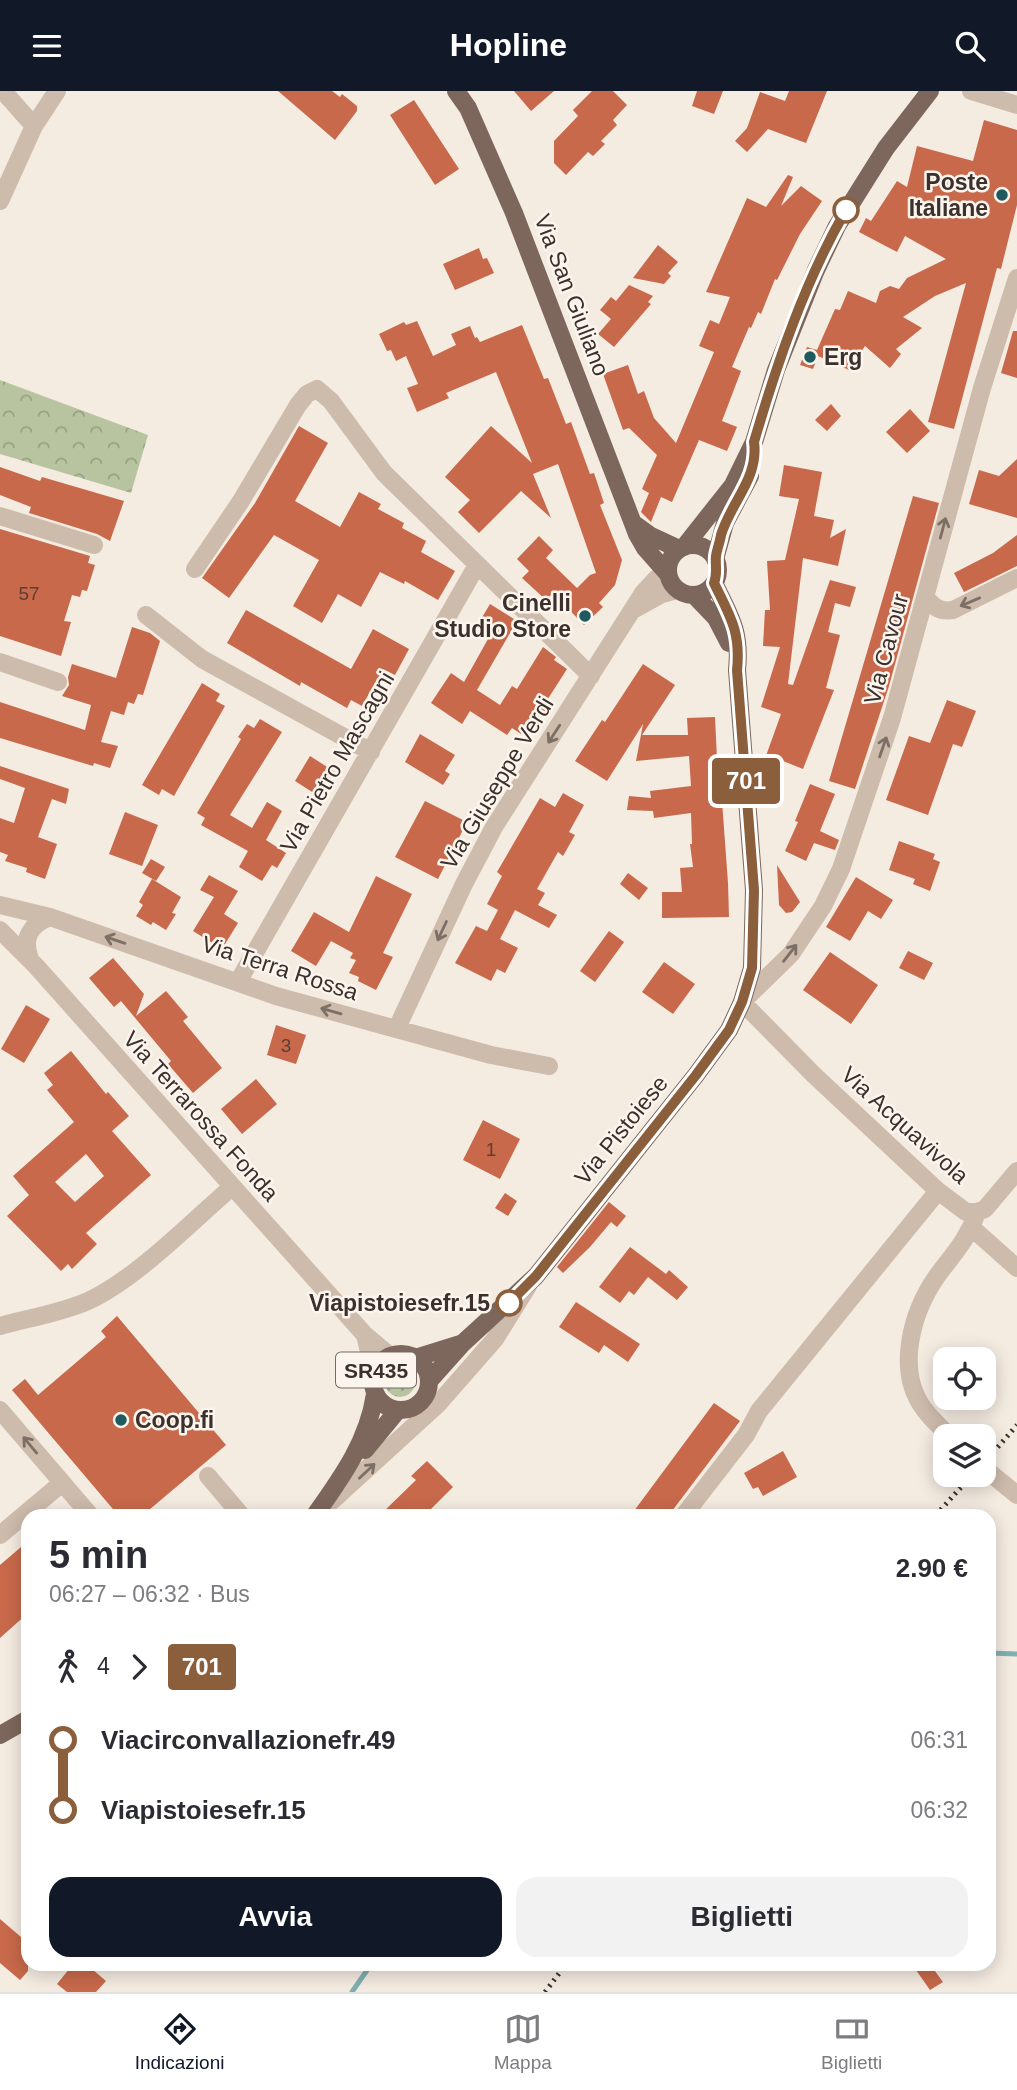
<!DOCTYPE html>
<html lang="it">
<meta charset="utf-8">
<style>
:root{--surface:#fff;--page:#f2f2f3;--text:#2b2b33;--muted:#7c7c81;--line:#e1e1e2;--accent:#111827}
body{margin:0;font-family:Arial,sans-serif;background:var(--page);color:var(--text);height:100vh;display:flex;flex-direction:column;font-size:26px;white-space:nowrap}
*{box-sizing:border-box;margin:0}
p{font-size:23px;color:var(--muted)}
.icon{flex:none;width:38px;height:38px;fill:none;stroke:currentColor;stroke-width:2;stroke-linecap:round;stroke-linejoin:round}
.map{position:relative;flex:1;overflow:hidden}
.sheet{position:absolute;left:21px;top:1418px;width:975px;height:462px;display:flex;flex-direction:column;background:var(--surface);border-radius:21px;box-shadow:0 4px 18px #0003}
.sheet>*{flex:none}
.badge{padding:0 14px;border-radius:5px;font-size:24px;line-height:46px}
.controls{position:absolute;left:933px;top:1256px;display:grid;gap:14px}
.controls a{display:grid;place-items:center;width:63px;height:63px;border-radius:14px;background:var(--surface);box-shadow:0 4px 18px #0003;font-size:35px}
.map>.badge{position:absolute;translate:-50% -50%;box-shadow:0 0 0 4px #fff}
.legs{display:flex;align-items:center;gap:10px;height:77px;padding:0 28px;font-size:23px}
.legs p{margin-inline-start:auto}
.overview{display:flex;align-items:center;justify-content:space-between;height:119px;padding:0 28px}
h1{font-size:38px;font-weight:700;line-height:52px}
.cta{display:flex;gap:14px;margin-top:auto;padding:14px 28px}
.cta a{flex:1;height:80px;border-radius:21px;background:var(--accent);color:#fff;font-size:28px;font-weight:700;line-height:80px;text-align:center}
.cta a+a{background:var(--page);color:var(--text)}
ul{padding:0 28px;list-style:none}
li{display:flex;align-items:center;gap:24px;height:70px;font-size:26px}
li i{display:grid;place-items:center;width:10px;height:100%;margin:0 9px;background:currentColor}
li i::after{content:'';width:18px;height:18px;margin:-9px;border:5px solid;border-radius:50%;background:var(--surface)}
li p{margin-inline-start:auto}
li:first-child i{background:linear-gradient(#0000 50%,currentColor 0)}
li:last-child i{background:linear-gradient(currentColor 50%,#0000 0)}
header{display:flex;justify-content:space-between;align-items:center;height:91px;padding:0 28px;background:var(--accent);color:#fff;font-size:32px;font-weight:700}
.tab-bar{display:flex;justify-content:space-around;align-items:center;height:98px;border-top:2px solid var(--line);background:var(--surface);font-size:19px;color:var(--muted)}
.tab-bar a{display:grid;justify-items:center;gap:4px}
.tab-bar .selected{color:var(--accent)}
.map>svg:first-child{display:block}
.grass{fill:url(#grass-dots)}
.forest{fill:url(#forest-crowns)}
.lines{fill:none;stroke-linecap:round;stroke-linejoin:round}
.stream{stroke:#7fb0b2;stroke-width:5}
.building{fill:#c8694b;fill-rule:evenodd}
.minor{stroke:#cdbbac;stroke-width:18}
.major{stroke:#7d675c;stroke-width:18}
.rail{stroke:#3b302b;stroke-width:5;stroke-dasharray:2 5;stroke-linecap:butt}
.oneway{stroke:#7d6f65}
.line-1-casing{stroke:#fff;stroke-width:16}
.line-1{stroke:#8b5e3c;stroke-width:10}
.poi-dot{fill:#1f5a5e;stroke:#fbf5ee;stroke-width:2.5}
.stop-1-dot{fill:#fff;stroke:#8b5e3c;stroke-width:3.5}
.labels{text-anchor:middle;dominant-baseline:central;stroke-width:5;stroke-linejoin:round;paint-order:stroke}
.number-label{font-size:19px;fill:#5e3e33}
.shield{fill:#fbf5ee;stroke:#756b66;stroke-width:2}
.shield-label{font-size:21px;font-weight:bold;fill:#3b302b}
.poi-label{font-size:23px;font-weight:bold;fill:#3b302b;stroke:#fbf5ee;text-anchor:end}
.street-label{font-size:23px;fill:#3b302b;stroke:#fbf5ee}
.stop-label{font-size:23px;font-weight:bold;fill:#3b302b;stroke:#fbf5ee;text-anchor:end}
</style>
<header><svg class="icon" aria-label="menu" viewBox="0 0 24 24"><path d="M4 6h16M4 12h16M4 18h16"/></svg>Hopline<svg class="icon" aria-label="search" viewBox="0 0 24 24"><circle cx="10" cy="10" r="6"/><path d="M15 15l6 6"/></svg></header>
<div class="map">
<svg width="1017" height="1901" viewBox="0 0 1017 1901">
<defs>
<pattern id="grass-dots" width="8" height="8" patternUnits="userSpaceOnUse" patternTransform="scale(1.75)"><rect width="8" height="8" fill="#b8c4a0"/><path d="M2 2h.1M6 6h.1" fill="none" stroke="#97a083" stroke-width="1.8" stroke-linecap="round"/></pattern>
<pattern id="forest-crowns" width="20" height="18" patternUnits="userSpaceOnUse" patternTransform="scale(1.75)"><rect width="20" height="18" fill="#b8c4a0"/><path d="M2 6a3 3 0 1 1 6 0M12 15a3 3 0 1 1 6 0" fill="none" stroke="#97a083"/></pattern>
</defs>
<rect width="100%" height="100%" fill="#f4ebe1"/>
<!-- grass -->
<path class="grass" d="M385 1291a15 15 0 1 1 30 0a15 15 0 1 1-30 0Z"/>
<!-- forest -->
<path class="forest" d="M 0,289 L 148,344 L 131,402 L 0,363 Z"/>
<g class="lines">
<!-- stream -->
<path class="stream" d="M 989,1562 L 1017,1563
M 352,1901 L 372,1872"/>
</g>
<!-- building -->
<path class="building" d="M 278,0 L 332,0 L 340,6 L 342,3 L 357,15 L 357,20 L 335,49 Z
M 514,0 L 554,0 L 531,20 Z
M 592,0 L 613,0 L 627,14 L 613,29 L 617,34 L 601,50 L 605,53 L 593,65 L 588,61 L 566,84 L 554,72 L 554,50 L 578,25 L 573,19 Z
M 697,0 L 723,0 L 714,23 L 692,15 Z
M 789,0 L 827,0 L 806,52 L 768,38 L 747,61 L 735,50 L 747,37 L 760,1 L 785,10 Z
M 414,9 L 459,78 L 435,94 L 390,24 Z
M 984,29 L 1017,39 L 1017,114 L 1001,178 L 997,177 L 954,338 L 928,331 L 966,192 L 935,205 L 903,226 L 922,237 L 896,258 L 901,263 L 890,277 L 865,255 L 849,279 L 818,265 L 813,278 L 800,274 L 807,256 L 817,259 L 835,218 L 840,219 L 848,200 L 876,212 L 880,200 L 890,195 L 899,198 L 907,187 L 946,168 L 905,145 L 897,161 L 859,141 L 866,127 L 871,130 L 897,90 L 907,96 L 917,55 L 973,70 Z
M 788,84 L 793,86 L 781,115 L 801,95 L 822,110 L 800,143 L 777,189 L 775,188 L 761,223 L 758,221 L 751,237 L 749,236 L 732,276 L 741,280 L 722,330 L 737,336 L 727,360 L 699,349 L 672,411 L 661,406 L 651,431 L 641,421 L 649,402 L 642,398 L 657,364 L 629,337 L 623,339 L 603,283 L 628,274 L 638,303 L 644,300 L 654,327 L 676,352 L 714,261 L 699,255 L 710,229 L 719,233 L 730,206 L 706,201 L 747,107 L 766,116 Z
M 658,154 L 678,171 L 668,182 L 671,185 L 664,193 L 633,187 Z
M 479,157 L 483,168 L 487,167 L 494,182 L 455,199 L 443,173 Z
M 629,194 L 653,205 L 648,211 L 651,213 L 614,256 L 598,243 L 611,228 L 600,219 L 611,206 L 616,210 Z
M 417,230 L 433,265 L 456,254 L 451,243 L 470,235 L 475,247 L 477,246 L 480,251 L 522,234 L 544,288 L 548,287 L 566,333 L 571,331 L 590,383 L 594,382 L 604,412 L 600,414 L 622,469 L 615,494 L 599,512 L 603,516 L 584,534 L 553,502 L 546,509 L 522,487 L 529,480 L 517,468 L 539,445 L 553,459 L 546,467 L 577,497 L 590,484 L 596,482 L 558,373 L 533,383 L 551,427 L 521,400 L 479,442 L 458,421 L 470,409 L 445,386 L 491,335 L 532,372 L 496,281 L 446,302 L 449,307 L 417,321 L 407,297 L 418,293 L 406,265 L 396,270 L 391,259 L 387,260 L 379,243 L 404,231 L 406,234 Z
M 1013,240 L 1017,240 L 1017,287 L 1001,282 Z
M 831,313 L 841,325 L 827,340 L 815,329 Z
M 910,318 L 930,340 L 907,362 L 886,341 Z
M 299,335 L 328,352 L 295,410 L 340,436 L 359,401 L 381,413 L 378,418 L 404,432 L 402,437 L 426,450 L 421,461 L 455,480 L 438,509 L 405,490 L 404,493 L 380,481 L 361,516 L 338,503 L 322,532 L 293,515 L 319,469 L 274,444 L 229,507 L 202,487 L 255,412 Z
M 1017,368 L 1017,427 L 969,413 L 979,379 L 999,385 Z
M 784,374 L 822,381 L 814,425 L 834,429 L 830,447 L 846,438 L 838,475 L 803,467 L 788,593 L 793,594 L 830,489 L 856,496 L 850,516 L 835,512 L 828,541 L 840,544 L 826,597 L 834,599 L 803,678 L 778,668 L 764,700 L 758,698 L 757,690 L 781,623 L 761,616 L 780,556 L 763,555 L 765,519 L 770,519 L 767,470 L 785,469 L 799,408 L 779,405 Z
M 0,376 L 40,390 L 42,386 L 124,410 L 110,450 L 97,443 L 29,422 L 31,416 L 0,404 Z
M 913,405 L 939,412 L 889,595 L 855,698 L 829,690 Z
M 0,438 L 90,465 L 88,472 L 95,474 L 87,500 L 82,499 L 80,506 L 72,504 L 64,530 L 71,531 L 61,565 L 0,545 Z
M 1017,444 L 1017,475 L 964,501 L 954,482 L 993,462 Z
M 490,513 L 517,530 L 477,599 L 500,614 L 512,595 L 517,598 L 543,556 L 556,566 L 554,569 L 567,578 L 544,614 L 548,616 L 539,630 L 532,626 L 521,643 L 512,637 L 507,644 L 470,620 L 462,633 L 431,612 L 451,582 L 464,591 L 488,548 L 474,540 Z
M 246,519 L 351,578 L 373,538 L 409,558 L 395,584 L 383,578 L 362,615 L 351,609 L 347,617 L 301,591 L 300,595 L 227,552 Z
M 132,536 L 150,542 L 160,550 L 143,604 L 138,603 L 134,613 L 128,611 L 124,624 L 111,620 L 101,651 L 118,655 L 110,677 L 94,672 L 93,675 L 0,647 L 0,611 L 85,639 L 91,614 L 62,605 L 69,594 L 68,586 L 72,573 L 116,587 Z
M 643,573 L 675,594 L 642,644 L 688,644 L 687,627 L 715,626 L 719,710 L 722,710 L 728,792 L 729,826 L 662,827 L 662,801 L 682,801 L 680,777 L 693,776 L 690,753 L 692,753 L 691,722 L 654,727 L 653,720 L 627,719 L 629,705 L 651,707 L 650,700 L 691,695 L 689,665 L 636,670 L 643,633 L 607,690 L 575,670 L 602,629 L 605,631 Z
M 202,592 L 220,603 L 216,610 L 225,615 L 174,705 L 162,698 L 159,704 L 142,694 Z
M 947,609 L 976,620 L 962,656 L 953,653 L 928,724 L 886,709 L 909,645 L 930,652 Z
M 260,628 L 282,641 L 230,724 L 252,737 L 267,711 L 282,720 L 266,749 L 286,762 L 277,777 L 272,774 L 262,790 L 239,776 L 248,760 L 201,734 L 205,727 L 197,722 L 241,648 L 238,646 L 247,633 L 254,637 Z
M 420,643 L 455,664 L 445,680 L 450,683 L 443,694 L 405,671 Z
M 310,665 L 335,681 L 320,706 L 295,690 Z
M 0,675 L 69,698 L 66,713 L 52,708 L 38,746 L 57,753 L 45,788 L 26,781 L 27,777 L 5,770 L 8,764 L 0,761 L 0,727 L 14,732 L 25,697 L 0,688 Z
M 810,693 L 835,703 L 820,740 L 839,749 L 835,759 L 814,752 L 806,770 L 785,760 L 798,731 L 795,730 Z
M 563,702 L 584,714 L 569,741 L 575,744 L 563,765 L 558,761 L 537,798 L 545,802 L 538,814 L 557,824 L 549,837 L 515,819 L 500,848 L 518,857 L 505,882 L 497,878 L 491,890 L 455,872 L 476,835 L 487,840 L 498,819 L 487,813 L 502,785 L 497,781 L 540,707 L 555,716 Z
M 425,710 L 467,731 L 438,788 L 395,766 Z
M 125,721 L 158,734 L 142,775 L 109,763 Z
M 899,750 L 935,763 L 933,768 L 940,771 L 930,800 L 913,793 L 915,788 L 889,779 Z
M 151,768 L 165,776 L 156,790 L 142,782 Z
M 777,774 L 800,811 L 792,821 L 786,822 L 779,814 Z
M 628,782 L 648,797 L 639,809 L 620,793 Z
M 209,784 L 238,800 L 224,823 L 238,832 L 222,858 L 193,840 L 214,806 L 200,799 Z
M 376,785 L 412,803 L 383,862 L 393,866 L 376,899 L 358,890 L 359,886 L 349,882 L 356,869 L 350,867 L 353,862 L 331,850 L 316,875 L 291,860 L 314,821 L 349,841 Z
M 856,786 L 893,809 L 881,828 L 868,820 L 850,850 L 826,836 Z
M 152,788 L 181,806 L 172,822 L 176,823 L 166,839 L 153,831 L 151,834 L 136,825 L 143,814 L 139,811 Z
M 609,840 L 624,851 L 595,891 L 580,880 Z
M 908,860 L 933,872 L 924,889 L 899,877 Z
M 830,861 L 878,894 L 851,933 L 803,899 Z
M 113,867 L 144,903 L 136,925 L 166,900 L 188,926 L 183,930 L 222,977 L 193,1002 L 168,973 L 171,970 L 121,910 L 114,916 L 89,887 Z
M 664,871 L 695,893 L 673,923 L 642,901 Z
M 26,914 L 50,928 L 24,972 L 1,958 Z
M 276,934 L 306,944 L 296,973 L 267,964 Z
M 71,960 L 106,1003 L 108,1001 L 129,1025 L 112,1040 L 151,1084 L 86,1142 L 97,1153 L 72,1178 L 68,1173 L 61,1180 L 7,1125 L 29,1104 L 13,1085 L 74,1031 L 47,999 L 53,994 L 44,982 ZM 86,1063 L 104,1085 L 75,1111 L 55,1091 Z
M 256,988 L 277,1013 L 242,1043 L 221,1018 Z
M 483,1029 L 520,1048 L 500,1088 L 463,1069 Z
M 505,1102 L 517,1110 L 508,1125 L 495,1117 Z
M 609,1111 L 626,1125 L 617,1136 L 611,1131 L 590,1156 L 563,1182 L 557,1176 Z
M 630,1156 L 666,1183 L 669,1179 L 688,1196 L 677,1209 L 648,1186 L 634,1204 L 629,1200 L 620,1212 L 599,1196 Z
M 576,1211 L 640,1253 L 628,1271 L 604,1254 L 599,1262 L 559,1236 Z
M 117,1225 L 226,1354 L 143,1424 L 118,1424 L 12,1299 L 25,1288 L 38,1304 L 106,1246 L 101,1240 Z
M 714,1312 L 740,1330 L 669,1424 L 631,1424 Z
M 783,1360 L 797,1386 L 763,1405 L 758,1396 L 753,1398 L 744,1382 Z
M 427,1370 L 453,1396 L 425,1424 L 380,1424 L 416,1389 L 411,1385 Z
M 28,1450 L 28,1522 L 0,1547 L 0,1474 Z
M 0,1828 L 28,1852 L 28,1880 L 20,1889 L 0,1872 Z
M 74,1872 L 85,1872 L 106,1890 L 96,1901 L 67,1901 L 57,1893 Z
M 911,1872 L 929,1872 L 943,1891 L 930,1899 Z"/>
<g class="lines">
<!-- minor -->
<path class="minor" d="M 3,0 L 34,35
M 971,0 L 1017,14
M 0,110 L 34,35 L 57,0
M 1017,187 L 982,297 L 892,627 L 841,778 L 823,815 L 791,863 L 742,911 L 814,984 L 938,1100 L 966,1121 L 977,1121 L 985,1118 L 1017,1080
M 0,425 L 94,454
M 195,478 L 241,410 L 298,314 L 307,303 L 317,298 L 331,310 L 384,382 L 591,585
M 925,506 C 934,516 939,521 953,519 L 1017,487
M 635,518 L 662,503 L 677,499
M 146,524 L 202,568 L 371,661
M 0,571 L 58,591
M 0,814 L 50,826 L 276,905 L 491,964 L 549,975
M 0,839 L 36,875 L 365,1244 L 390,1265
M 30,868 C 22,847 30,834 50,826
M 238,891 L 477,474
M 397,937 L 464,793 L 494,736 L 643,502 L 657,487 L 668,483
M 972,1137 L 1017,1177
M 0,1235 C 29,1227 61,1222 88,1210 C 136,1188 191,1131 232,1096
M 365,1244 L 374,1282
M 0,1319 L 90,1424
M 950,1346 C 942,1337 931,1328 924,1318 C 895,1279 912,1221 937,1185 C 954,1162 967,1150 977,1121
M 984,1377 L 1017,1404
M 208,1385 L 241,1424
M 323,1418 L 438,1313 L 495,1248 L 528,1195
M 684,1424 L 746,1344 L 759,1320 L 938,1100
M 0,1444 L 62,1392"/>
<!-- major -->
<path class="major" d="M 456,0 L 468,17 L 514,122 L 637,443 L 645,457 L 668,483
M 633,432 L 651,445 L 679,458
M668 479a25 25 0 1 1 50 0a25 25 0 1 1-50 0Z
M 684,456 L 733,394 L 754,351 L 776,279 L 816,179 L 837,135 L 886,57 L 930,0
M 715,468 L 725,432 L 750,385
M 694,504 L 716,527 L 729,552
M373 1291a28 28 0 1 1 56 0a28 28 0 1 1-56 0Z
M 415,1267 L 463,1252
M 429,1290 L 463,1252 L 536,1185 L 696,984 L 729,939 L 742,911 L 752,877 L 754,799 L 737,579 C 741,540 730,525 714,492
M 365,1359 L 398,1319
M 315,1424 C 342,1386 368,1350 375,1303
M 0,1644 L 28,1628"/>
<!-- rail -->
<path class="rail" d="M 984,1372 L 1017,1334
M 936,1424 L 972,1384
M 545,1901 L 567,1872"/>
</g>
<!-- one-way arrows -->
<defs><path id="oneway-shaft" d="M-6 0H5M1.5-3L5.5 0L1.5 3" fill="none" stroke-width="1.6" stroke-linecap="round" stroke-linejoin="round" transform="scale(1.75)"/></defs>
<g class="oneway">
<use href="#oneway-shaft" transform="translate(943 437) rotate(-75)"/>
<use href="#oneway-shaft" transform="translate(970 511) rotate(157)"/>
<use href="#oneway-shaft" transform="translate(554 643) rotate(123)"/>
<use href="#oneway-shaft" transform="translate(883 656) rotate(-71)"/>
<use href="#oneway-shaft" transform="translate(442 840) rotate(115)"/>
<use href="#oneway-shaft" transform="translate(115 849) rotate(-161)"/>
<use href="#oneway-shaft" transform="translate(790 862) rotate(-52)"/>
<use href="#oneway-shaft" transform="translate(331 920) rotate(-164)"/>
<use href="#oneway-shaft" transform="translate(30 1354) rotate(-130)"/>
<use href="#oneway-shaft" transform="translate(367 1380) rotate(-43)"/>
</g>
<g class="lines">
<defs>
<path id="line-1" d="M 509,1212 L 536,1185 L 696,984 L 729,939 L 742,911 L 752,877 L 754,799 L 737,579 C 741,541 730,525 714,492 C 718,482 715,475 716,465 C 717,458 720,451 721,444 C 731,411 759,387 754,351 C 777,272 805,190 846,119"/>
</defs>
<!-- line-1 casing -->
<use href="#line-1" class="line-1-casing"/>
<!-- line-1 -->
<use href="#line-1" class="line-1"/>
</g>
<!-- markers -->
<g class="poi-dot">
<circle cx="1002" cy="104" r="7"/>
<circle cx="810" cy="266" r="7"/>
<circle cx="585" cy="525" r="7"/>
<circle cx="121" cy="1329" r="7"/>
</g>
<g class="stop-1-dot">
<circle cx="846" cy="119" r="12"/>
<circle cx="509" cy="1212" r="12"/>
</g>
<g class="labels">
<!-- number labels -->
<g class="number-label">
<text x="29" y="502">57</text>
<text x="286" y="954">3</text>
<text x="491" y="1058">1</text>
</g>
<!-- shield labels -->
<rect class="shield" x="336" y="1261.5" width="80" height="35" rx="5"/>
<g class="shield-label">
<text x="376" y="1279">SR435</text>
</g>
<!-- poi labels -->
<g class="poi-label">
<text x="988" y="91">Poste<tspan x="988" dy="26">Italiane</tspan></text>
<text x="824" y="266" text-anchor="start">Erg</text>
<text x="571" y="512">Cinelli<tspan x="571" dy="26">Studio Store</tspan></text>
<text x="135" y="1329" text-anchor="start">Coop.fi</text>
</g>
<!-- street labels -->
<g class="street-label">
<text transform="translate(572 204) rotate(69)">Via San Giuliano</text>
<text transform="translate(886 558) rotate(-75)">Via Cavour</text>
<text transform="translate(337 671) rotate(-60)">Via Pietro Mascagni</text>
<text transform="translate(497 692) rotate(-59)">Via Giuseppe Verdi</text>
<text transform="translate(280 877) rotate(18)">Via Terra Rossa</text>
<text transform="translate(201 1025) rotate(48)">Via Terrarossa Fonda</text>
<text transform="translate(905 1034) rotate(42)">Via Acquavivola</text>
<text transform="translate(621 1039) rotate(-51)">Via Pistoiese</text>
</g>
<!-- stop labels -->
<g class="stop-label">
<text x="490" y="1212">Viapistoiesefr.15</text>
</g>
</g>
</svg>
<div class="controls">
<a><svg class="icon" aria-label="locate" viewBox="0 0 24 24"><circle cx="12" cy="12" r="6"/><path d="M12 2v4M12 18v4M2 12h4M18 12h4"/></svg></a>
<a><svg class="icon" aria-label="layers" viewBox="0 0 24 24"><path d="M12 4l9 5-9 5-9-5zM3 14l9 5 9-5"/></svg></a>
</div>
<b class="badge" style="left:746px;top:690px;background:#8b5e3c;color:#fff">701</b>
<section class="sheet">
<div class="overview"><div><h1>5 min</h1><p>06:27 – 06:32 · Bus</p></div><b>2.90 €</b></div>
<div class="legs"><svg class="icon" aria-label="walk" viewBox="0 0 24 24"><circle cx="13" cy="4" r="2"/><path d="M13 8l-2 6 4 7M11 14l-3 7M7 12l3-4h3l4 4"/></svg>4<svg class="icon" aria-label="forward" viewBox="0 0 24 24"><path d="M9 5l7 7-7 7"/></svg><b class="badge" style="background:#8b5e3c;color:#fff">701</b></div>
<ul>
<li><i style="color:#8b5e3c"></i><b>Viacirconvallazionefr.49</b><p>06:31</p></li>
<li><i style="color:#8b5e3c"></i><b>Viapistoiesefr.15</b><p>06:32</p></li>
</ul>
<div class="cta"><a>Avvia</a><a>Biglietti</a></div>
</section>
</div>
<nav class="tab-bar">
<a class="selected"><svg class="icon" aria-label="directions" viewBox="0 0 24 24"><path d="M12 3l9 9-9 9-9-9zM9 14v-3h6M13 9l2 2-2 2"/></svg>Indicazioni</a>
<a><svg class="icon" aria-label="map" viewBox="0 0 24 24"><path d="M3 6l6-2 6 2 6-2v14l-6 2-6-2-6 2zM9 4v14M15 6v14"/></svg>Mappa</a>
<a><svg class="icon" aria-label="tickets" viewBox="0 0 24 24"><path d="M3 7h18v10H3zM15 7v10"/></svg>Biglietti</a>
</nav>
